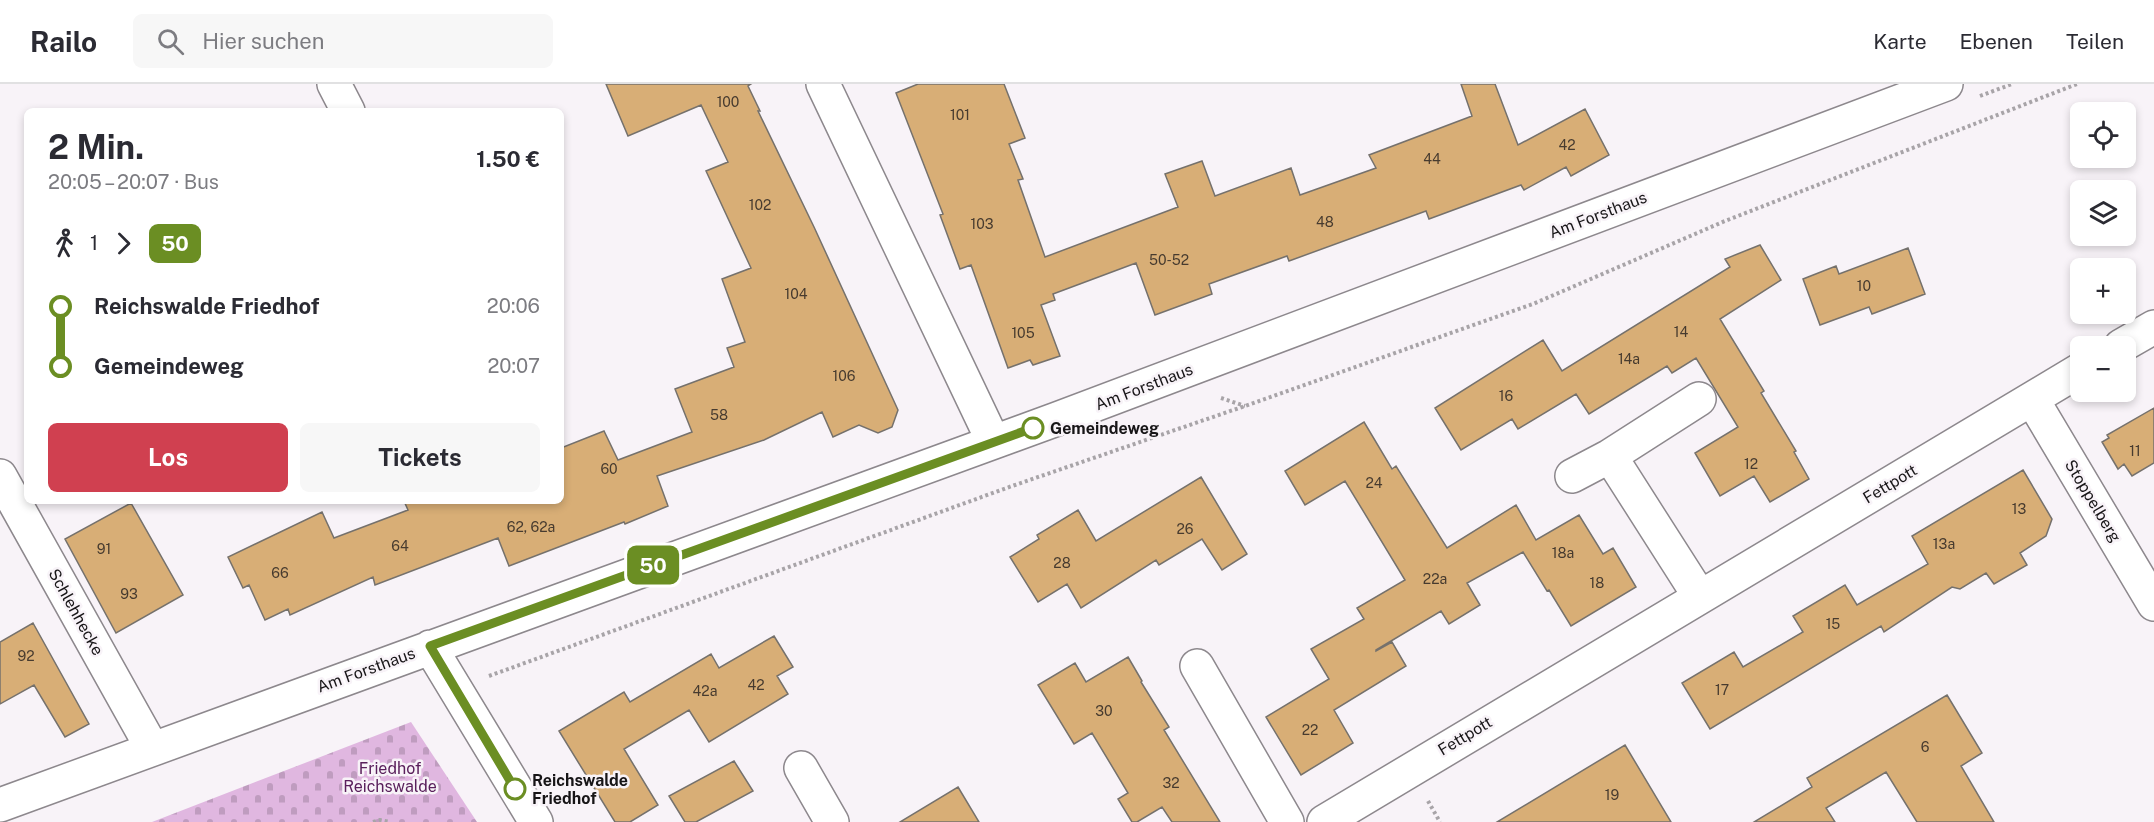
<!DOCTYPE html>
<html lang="de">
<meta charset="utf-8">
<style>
:root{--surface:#fff;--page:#f7f7f7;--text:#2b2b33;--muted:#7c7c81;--line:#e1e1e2;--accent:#d04050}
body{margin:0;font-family:"Public Sans",sans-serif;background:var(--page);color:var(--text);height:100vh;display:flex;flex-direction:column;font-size:22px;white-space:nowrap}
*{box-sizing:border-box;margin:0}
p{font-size:20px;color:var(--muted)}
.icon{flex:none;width:33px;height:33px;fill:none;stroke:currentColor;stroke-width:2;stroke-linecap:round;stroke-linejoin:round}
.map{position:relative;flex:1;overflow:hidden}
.details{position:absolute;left:24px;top:24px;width:540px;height:396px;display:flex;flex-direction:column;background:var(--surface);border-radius:9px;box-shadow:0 3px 9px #0003}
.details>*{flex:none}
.badge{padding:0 12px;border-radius:9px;font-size:21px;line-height:39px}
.buttons{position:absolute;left:2070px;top:18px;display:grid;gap:12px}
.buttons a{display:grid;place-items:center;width:66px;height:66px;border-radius:9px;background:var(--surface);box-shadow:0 3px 9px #0003;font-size:30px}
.map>.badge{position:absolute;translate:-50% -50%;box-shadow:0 0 0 3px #fff}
.legs{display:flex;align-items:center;gap:9px;height:66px;padding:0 24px;font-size:20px}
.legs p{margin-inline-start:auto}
.overview{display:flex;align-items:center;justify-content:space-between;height:102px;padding:0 24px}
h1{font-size:33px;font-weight:700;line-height:45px}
.action{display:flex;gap:12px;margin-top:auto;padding:12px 24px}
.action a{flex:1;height:69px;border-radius:9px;background:var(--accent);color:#fff;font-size:24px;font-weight:700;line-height:69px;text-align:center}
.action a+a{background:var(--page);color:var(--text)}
ul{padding:0 24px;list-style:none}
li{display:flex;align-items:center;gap:21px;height:60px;font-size:22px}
li i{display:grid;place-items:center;width:9px;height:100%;margin:0 8px;background:currentColor}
li i::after{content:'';width:15px;height:15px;margin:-8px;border:4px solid;border-radius:50%;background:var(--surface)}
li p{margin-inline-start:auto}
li:first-child i{background:linear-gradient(#0000 50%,currentColor 0)}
li:last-child i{background:linear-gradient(currentColor 50%,#0000 0)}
header{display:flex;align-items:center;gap:36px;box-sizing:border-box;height:84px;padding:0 30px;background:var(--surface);border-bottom:2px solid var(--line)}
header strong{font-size:28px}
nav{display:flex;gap:33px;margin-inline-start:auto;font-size:21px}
.search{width:420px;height:54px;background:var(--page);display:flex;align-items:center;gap:15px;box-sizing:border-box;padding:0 21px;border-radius:9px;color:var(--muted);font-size:22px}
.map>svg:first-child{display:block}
.cemetery{fill:url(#cemetery-stones)}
.building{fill:#d8ae76;stroke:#75716c;stroke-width:1.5}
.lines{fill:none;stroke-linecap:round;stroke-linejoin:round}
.minor-casing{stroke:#8d888d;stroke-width:36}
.path{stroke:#a8a4a8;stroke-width:4;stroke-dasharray:3 3;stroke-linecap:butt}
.minor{stroke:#fff;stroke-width:33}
.line-1-casing{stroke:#fff;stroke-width:14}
.line-1{stroke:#6b8e23;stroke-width:9}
.stop-1-dot{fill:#fff;stroke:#6b8e23;stroke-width:3}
.labels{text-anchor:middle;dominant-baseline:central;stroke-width:5;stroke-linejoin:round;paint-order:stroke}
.number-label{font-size:14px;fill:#473b2f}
.street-label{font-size:16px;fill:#171517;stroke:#f8f3f8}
.stop-label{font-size:16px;font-weight:bold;fill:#171517;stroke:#f8f3f8;text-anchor:start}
.park-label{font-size:16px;fill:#5a205c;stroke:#f8f3f8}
</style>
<header>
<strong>Railo</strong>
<div class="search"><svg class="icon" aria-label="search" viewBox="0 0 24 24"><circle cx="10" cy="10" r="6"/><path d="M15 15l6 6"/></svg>Hier suchen</div>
<nav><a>Karte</a><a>Ebenen</a><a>Teilen</a></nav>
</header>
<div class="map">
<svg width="2154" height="738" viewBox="0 0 2154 738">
<defs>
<pattern id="cemetery-stones" width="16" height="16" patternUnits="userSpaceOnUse" patternTransform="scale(1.5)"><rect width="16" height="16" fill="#e0b7e0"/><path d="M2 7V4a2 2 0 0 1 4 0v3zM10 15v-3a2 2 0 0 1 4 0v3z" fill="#bf9cbf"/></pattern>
</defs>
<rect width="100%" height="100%" fill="#f8f3f8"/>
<!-- cemetery -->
<path class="cemetery" d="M 411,638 L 477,738 L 152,738 Z"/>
<!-- building -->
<path class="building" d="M 606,0 L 751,0 L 748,2 L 760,27 L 758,27 L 814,143 L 898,326 L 892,343 L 878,349 L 859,341 L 833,353 L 822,328 L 764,356 L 657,392 L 668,422 L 625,440 L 624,438 L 509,482 L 498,454 L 375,501 L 373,493 L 290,531 L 288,525 L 265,536 L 249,501 L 243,504 L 228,473 L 322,428 L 334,454 L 408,426 L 404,417 L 561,417 L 561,364 L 604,347 L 618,376 L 692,348 L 675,305 L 734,283 L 727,264 L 745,258 L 722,195 L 751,184 L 706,87 L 728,78 L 701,21 L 628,52 Z
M 918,0 L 1004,0 L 1025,54 L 1009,60 L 1023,95 L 1018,96 L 1045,173 L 1178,123 L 1165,90 L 1202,77 L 1215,112 L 1291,84 L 1300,111 L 1376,84 L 1369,71 L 1472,32 L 1461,0 L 1495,0 L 1518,61 L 1585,25 L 1609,71 L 1571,92 L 1566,83 L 1524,106 L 1521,101 L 1429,135 L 1426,127 L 1289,177 L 1287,172 L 1209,200 L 1212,210 L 1155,231 L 1136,179 L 1053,210 L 1055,216 L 1041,221 L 1060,272 L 1033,281 L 1030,276 L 1008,284 L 971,181 L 960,185 L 940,131 L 943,130 L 896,9 Z
M 1760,161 L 1781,196 L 1720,235 L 1764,307 L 1761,309 L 1796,367 L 1794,368 L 1809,395 L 1770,418 L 1754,392 L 1720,412 L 1695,369 L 1738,343 L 1696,274 L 1672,289 L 1667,282 L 1589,330 L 1576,310 L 1518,345 L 1512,335 L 1461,366 L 1435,324 L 1543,256 L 1562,287 L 1730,183 L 1725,175 Z
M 1908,164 L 1925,210 L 1872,230 L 1869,223 L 1820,241 L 1803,195 L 1836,182 L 1839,190 Z
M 2154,324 L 2154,379 L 2132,392 L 2124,380 L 2118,385 L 2102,358 L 2109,354 L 2107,351 Z
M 1364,338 L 1392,385 L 1396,382 L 1447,464 L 1516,421 L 1536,456 L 1579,431 L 1603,470 L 1613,464 L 1636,503 L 1571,542 L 1549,506 L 1547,507 L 1523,468 L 1467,499 L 1480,521 L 1449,540 L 1441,527 L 1376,566 L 1376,567 L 1392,558 L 1406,582 L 1334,626 L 1353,659 L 1301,691 L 1266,633 L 1329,595 L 1311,565 L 1364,535 L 1357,524 L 1405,496 L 1345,397 L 1305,421 L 1285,387 Z
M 2023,386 L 2052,435 L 2046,452 L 2020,469 L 2027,481 L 1994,500 L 1986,489 L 1960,505 L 1952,503 L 1884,548 L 1881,542 L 1710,645 L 1682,599 L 1734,568 L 1743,583 L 1803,548 L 1793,532 L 1845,501 L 1857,521 L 1928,480 L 1912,452 Z
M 1201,393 L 1247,470 L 1222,486 L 1202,455 L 1159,481 L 1156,476 L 1081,524 L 1067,500 L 1038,518 L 1010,473 L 1039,455 L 1037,451 L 1078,426 L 1096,457 Z
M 131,419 L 183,511 L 116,549 L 65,455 Z
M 33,539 L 89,640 L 65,653 L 34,601 L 0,620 L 0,558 Z
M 774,552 L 793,583 L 777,592 L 788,610 L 709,658 L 689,626 L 624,665 L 658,721 L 630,738 L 615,738 L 559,647 L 624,608 L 630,618 L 711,570 L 719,584 Z
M 1128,573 L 1142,597 L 1141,598 L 1169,643 L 1164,646 L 1220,738 L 1172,738 L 1162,723 L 1137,738 L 1132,738 L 1118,715 L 1128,709 L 1092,649 L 1074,660 L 1038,601 L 1075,579 L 1086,598 Z
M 1947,611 L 1982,669 L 1961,682 L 1994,738 L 1917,738 L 1886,688 L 1826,724 L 1835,738 L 1754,738 L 1812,703 L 1807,694 Z
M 1625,661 L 1671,738 L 1497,738 Z
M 734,677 L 753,707 L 696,738 L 685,738 L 669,712 Z
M 958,703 L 979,738 L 900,738 Z"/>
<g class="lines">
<defs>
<path id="minor" d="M 334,0 L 348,27
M 823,0 L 993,357
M 2121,262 L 2154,243
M 1699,315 L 1610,372 L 1700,513
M 2032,315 L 2154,520
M 0,392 L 152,664
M 1572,392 L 1610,372
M 430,563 L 536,738
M 1197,582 L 1287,738
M 801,684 L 832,738
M 0,721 L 1057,335 L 1946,0
M 1324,738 L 2080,286"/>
</defs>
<!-- minor casing -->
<use href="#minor" class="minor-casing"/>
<!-- path -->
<path class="path" d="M 1980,12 L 2012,0
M 1221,314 L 1245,322
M 489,592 L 1012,402 L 1245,322 L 1533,220 L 1725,137 L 2077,0
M 1428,717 L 1440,738
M 373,738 L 380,736 L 390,738"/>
<!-- minor -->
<use href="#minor" class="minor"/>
</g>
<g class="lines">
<defs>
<path id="line-1" d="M 515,705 L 430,562 L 1033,344"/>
</defs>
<!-- line-1 casing -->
<use href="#line-1" class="line-1-casing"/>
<!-- line-1 -->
<use href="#line-1" class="line-1"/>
</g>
<!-- markers -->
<g class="stop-1-dot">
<circle cx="1033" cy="344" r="10"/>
<circle cx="515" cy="705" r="10"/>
</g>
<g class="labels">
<!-- number labels -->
<g class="number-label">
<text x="728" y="18">100</text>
<text x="960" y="31">101</text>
<text x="1567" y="61">42</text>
<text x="1432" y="75">44</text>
<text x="760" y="121">102</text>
<text x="1325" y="138">48</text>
<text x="982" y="140">103</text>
<text x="1169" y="176">50-52</text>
<text x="1864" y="202">10</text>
<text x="796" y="210">104</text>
<text x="1681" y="248">14</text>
<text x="1023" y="249">105</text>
<text x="1629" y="275">14a</text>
<text x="844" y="292">106</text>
<text x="1506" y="312">16</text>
<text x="719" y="331">58</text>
<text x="2135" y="367">11</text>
<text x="1751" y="380">12</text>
<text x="609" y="385">60</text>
<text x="1374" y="399">24</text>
<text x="2019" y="425">13</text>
<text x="531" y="443">62, 62a</text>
<text x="1185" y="445">26</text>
<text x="1944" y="460">13a</text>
<text x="400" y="462">64</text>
<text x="104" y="465">91</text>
<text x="1563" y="469">18a</text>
<text x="1062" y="479">28</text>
<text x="280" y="489">66</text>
<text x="1435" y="495">22a</text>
<text x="1597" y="499">18</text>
<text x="129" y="510">93</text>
<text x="1833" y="540">15</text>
<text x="26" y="572">92</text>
<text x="756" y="601">42</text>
<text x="1722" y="606">17</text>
<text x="705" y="607">42a</text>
<text x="1104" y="627">30</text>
<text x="1310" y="646">22</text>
<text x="1925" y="663">6</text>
<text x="1171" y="699">32</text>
<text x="1612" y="711">19</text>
</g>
<!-- street labels -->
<g class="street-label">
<text transform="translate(1598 131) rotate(-21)">Am Forsthaus</text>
<text transform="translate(1144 303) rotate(-21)">Am Forsthaus</text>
<text transform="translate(1890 400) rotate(-31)">Fettpott</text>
<text transform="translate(2093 417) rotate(59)">Stoppelberg</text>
<text transform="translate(76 528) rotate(61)">Schlehhecke</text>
<text transform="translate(366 586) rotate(-20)">Am Forsthaus</text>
<text transform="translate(1465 652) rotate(-31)">Fettpott</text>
</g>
<!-- stop labels -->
<g class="stop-label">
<text x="1050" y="344">Gemeindeweg</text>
<text x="532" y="696">Reichswalde<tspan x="532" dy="18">Friedhof</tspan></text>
</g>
<!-- park labels -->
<g class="park-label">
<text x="390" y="684">Friedhof<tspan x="390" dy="18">Reichswalde</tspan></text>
</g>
</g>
</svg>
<div class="buttons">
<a><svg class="icon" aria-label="locate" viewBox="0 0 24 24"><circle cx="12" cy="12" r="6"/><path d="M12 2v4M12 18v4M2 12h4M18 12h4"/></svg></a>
<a><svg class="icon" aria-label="layers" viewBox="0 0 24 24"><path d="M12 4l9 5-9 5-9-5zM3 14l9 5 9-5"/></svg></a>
<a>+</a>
<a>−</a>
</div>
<b class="badge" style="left:653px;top:481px;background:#6b8e23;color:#fff">50</b>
<section class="details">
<div class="overview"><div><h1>2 Min.</h1><p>20:05 – 20:07 · Bus</p></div><b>1.50 €</b></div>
<div class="legs"><svg class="icon" aria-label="walk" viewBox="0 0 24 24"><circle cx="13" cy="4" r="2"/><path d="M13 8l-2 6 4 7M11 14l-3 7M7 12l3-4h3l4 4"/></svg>1<svg class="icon" aria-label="forward" viewBox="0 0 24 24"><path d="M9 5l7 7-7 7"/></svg><b class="badge" style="background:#6b8e23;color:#fff">50</b></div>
<ul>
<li><i style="color:#6b8e23"></i><b>Reichswalde Friedhof</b><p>20:06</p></li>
<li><i style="color:#6b8e23"></i><b>Gemeindeweg</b><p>20:07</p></li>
</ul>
<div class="action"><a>Los</a><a>Tickets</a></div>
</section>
</div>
